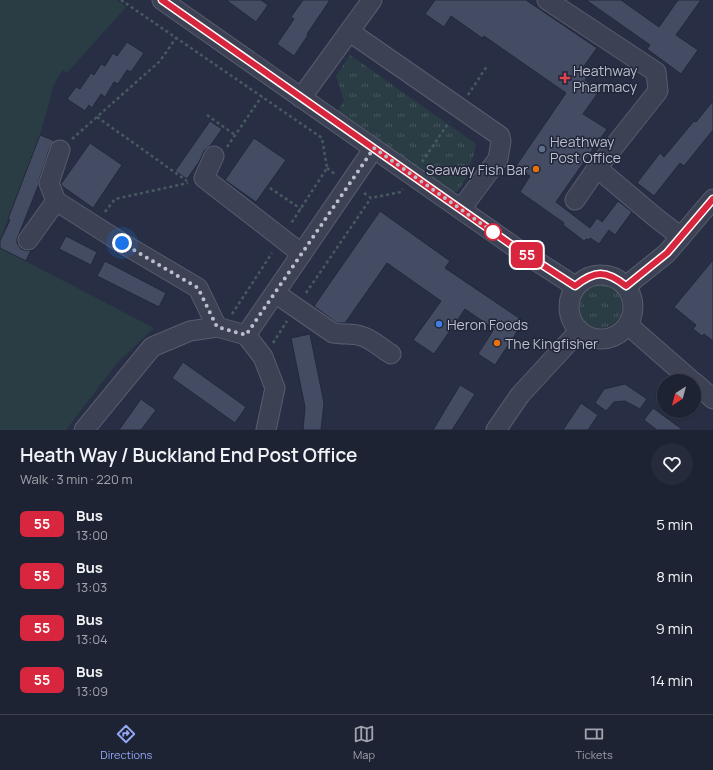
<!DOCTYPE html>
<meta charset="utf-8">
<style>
:root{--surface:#1e2333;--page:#262b3b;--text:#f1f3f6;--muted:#a1a4ac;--line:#3c404e;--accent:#94a8f8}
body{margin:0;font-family:Manrope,sans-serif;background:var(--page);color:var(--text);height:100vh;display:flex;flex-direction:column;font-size:15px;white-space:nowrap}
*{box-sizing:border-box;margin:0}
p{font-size:13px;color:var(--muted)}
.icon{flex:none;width:22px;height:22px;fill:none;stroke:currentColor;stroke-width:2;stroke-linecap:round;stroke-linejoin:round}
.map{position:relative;height:430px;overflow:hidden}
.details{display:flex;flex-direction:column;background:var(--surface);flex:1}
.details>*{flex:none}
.badge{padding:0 8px;border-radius:6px;font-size:14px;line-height:26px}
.needle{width:26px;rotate:216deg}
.buttons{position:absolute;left:657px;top:374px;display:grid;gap:8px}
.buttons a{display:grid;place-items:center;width:44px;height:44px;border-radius:50%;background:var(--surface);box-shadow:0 1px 3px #0004,0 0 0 1px var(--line);font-size:20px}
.you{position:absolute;width:20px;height:20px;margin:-10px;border:3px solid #fff;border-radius:50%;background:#1a73e8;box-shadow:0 0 0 6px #1a73e833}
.map>.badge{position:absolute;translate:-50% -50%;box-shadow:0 0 0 2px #fff}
.round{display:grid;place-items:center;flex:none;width:42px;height:42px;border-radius:21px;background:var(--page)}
.overview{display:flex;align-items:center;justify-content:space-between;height:68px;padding:0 20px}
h1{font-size:19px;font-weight:600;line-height:30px}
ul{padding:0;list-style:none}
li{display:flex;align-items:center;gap:12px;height:52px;padding:0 20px}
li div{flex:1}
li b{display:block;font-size:15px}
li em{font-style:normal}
li .badge{min-width:44px;font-weight:700;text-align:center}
.tabs{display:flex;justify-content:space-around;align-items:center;height:56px;border-top:1px solid var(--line);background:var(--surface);font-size:11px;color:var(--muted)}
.tabs a{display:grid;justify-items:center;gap:2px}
.tabs .selected{color:var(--accent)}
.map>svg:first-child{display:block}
.grass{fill:url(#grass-tufts)}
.park{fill:#2a3d45}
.building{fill:#444c64;stroke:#23283b}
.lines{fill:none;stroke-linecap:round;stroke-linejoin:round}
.minor-casing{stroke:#585c6e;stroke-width:21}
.path{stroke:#485a61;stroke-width:2.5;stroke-dasharray:3 3;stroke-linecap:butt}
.minor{stroke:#3c4254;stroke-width:19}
.line-casing{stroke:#fff;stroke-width:9}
.line{stroke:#d7263d;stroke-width:6}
.walk{stroke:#babecd;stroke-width:4;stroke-dasharray:0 7.2}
.health-dot{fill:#e0444e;stroke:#212639;stroke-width:1.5}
.service-dot{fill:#5c6f8a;stroke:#212639;stroke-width:1.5}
.food-dot{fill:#e8710a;stroke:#212639;stroke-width:1.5}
.stop-dot{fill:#fff;stroke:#d7263d;stroke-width:2}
.shop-dot{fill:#3f7fe0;stroke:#212639;stroke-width:1.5}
.labels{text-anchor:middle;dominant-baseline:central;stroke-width:3;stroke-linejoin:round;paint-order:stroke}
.poi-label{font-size:14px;fill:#babecd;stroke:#212639;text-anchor:start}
</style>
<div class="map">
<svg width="713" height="430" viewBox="0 0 713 430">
<defs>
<pattern id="grass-tufts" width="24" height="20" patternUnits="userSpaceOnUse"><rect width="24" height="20" fill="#2a3d45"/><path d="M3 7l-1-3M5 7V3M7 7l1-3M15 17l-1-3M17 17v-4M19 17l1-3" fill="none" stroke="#47575f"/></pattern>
</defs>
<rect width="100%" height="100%" fill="#282f44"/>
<!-- grass -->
<path class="grass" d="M 350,55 L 476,144 L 473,157 L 467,171 L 467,177 L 457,192 L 447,190 L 337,112 L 344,101 L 336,76 Z
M578 306a22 22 0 1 1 44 0a22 22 0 1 1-44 0Z"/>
<!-- park -->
<path class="park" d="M 0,0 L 117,0 L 126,7 L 67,73 L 63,70 L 54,84 L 40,135 L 0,241 Z
M 0,248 L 154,328 L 116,364 L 66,430 L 0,430 Z"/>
<!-- building -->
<path class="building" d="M 226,0 L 261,0 L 268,5 L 256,22 Z
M 303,0 L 330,0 L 307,34 L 308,35 L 294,56 L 277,44 L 294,19 L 291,17 Z
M 435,0 L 526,0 L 597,48 L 581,70 L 588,75 L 585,80 L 600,90 L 583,114 L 607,129 L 556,202 L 590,228 L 597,218 L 602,222 L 618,201 L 632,212 L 615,235 L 609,230 L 599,244 L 590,238 L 589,240 L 586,239 L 584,241 L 563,225 L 564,223 L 520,192 L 530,176 L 516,166 L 566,93 L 484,36 L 482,38 L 451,16 L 444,27 L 425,14 Z
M 586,0 L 621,0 L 659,27 L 678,0 L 701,0 L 676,35 L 698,50 L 681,74 L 647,49 L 650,45 Z
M 127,42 L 144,53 L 131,72 L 127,70 L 118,84 L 114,82 L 105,97 L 101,94 L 92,108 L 89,105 L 85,111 L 67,99 L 76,87 L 80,89 L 91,73 L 94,75 L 101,64 L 105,66 L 113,53 L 117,56 Z
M 713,101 L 713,130 L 684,166 L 680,163 L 654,196 L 637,183 L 660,153 L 664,157 L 694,121 L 696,122 Z
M 210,121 L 222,129 L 210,146 L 204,151 L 199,162 L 187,179 L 175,171 Z
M 40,135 L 55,141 L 50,147 L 39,180 L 39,184 L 17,239 L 17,243 L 21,249 L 27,251 L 31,250 L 26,261 L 0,248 L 0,241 L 10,220 L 8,219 Z
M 254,138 L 286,160 L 256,202 L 225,180 Z
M 90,143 L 122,165 L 93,208 L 62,186 L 61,184 Z
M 380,211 L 450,261 L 445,268 L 522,320 L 515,330 L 517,332 L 495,365 L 478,354 L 494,329 L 465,309 L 434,354 L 413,340 L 441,301 L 387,263 L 345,323 L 337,323 L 314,306 Z
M 66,236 L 97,252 L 91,265 L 59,249 Z
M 713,260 L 713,341 L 704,334 L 702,336 L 693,329 L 696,325 L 674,307 Z
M 105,261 L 166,293 L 159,307 L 97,276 Z
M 310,334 L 324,403 L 321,430 L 303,430 L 305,407 L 291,338 Z
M 183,362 L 246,407 L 235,423 L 172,378 Z
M 625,384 L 647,399 L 640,409 L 625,401 L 614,402 L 606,411 L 595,403 L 604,389 Z
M 460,385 L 475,394 L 452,430 L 433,430 Z
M 141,399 L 156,410 L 141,430 L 119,430 Z
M 581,403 L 598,415 L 588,430 L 563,430 Z
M 653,408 L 683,430 L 657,430 L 644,420 Z"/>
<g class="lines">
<defs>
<path id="minor" d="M 162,0 L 516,248 L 575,286
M 547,0 L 656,72 L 658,91 L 597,168 L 655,217 L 681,237
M 350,32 L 500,136 L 501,141 L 498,159 L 461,209
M 301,98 L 372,0
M 214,156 L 204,178 L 302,254
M 575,200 L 597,168
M 56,201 L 49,183 L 60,150
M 28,240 L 56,201 L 122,243 L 198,288 L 217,327
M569 307a32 32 0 1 1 64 0a32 32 0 1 1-64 0Z
M 626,286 L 667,253 L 713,199
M 275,293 L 333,333 C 343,335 352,333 361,336 C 371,338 382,349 391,354
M 628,325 L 692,381
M 694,382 L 713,399
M 84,430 L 152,347 L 190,331 L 217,327 L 246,335
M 266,430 L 275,388 L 263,357 L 246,335 L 374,148
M 496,430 L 520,395 L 579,331"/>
</defs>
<!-- minor casing -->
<use href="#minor" class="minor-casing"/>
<!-- path -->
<path class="path" d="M 121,0 L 322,138 L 327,168 L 290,225
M 468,95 L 487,66
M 207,115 L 235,135
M 97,117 L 187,181
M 72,139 L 160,61 L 176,38
M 227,147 L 262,96
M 422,162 L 449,122
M 327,168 L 336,175
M 270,188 L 301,209
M 364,193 L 371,198 L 401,192 L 403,189
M 105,212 L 115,199 L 188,183
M 306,293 L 371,198
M 232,314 L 272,253
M 273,343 L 287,321"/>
<!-- minor -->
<use href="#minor" class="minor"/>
</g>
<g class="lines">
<defs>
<path id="line" d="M 162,0 L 516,248 L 575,286 C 595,270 606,270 626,286 L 667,253 L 713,199"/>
</defs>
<!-- line casing -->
<use href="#line" class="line-casing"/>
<!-- line -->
<use href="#line" class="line"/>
<!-- walk -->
<path class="walk" d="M 122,243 L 198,288 L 217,327 L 246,335 L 374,148 L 493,232"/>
</g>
<!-- markers -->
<path class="health-dot" d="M563 72h4v4h4v4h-4v4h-4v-4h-4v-4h4z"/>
<circle class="service-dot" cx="542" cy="149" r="4"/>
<g class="food-dot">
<circle cx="536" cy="169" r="4"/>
<circle cx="497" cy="343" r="4"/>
</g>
<circle class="stop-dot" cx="493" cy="232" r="8"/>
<circle class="shop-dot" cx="439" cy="324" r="4"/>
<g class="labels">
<!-- poi labels -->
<g class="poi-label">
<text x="573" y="70">Heathway<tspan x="573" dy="16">Pharmacy</tspan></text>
<text x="550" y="141">Heathway<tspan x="550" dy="16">Post Office</tspan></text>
<text x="528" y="169" text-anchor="end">Seaway Fish Bar</text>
<text x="447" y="324">Heron Foods</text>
<text x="505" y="343">The Kingfisher</text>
</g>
</g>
</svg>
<div class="buttons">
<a><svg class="needle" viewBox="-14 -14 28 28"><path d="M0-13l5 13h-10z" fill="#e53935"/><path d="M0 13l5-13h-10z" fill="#a1a4ac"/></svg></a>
</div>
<div class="you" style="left:122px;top:243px"></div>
<b class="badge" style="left:527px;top:255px;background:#d7263d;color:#fff">55</b>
</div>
<section class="details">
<div class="overview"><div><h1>Heath Way / Buckland End Post Office</h1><p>Walk · 3 min · 220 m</p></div><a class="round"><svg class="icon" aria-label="heart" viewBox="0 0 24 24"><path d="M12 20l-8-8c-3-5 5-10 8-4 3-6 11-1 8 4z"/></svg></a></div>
<ul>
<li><span class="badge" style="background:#d7263d;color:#fff">55</span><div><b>Bus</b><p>13:00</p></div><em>5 min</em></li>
<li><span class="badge" style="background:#d7263d;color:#fff">55</span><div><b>Bus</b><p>13:03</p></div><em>8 min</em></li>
<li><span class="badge" style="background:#d7263d;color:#fff">55</span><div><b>Bus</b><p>13:04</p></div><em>9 min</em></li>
<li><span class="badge" style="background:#d7263d;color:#fff">55</span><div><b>Bus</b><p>13:09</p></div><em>14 min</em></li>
</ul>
</section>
<nav class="tabs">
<a class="selected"><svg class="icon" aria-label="directions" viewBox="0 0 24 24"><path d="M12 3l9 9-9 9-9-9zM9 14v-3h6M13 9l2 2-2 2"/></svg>Directions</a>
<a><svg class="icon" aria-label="map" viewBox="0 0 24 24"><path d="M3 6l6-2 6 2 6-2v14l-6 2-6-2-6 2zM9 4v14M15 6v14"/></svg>Map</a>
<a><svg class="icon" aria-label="tickets" viewBox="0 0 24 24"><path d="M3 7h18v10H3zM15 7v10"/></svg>Tickets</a>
</nav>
